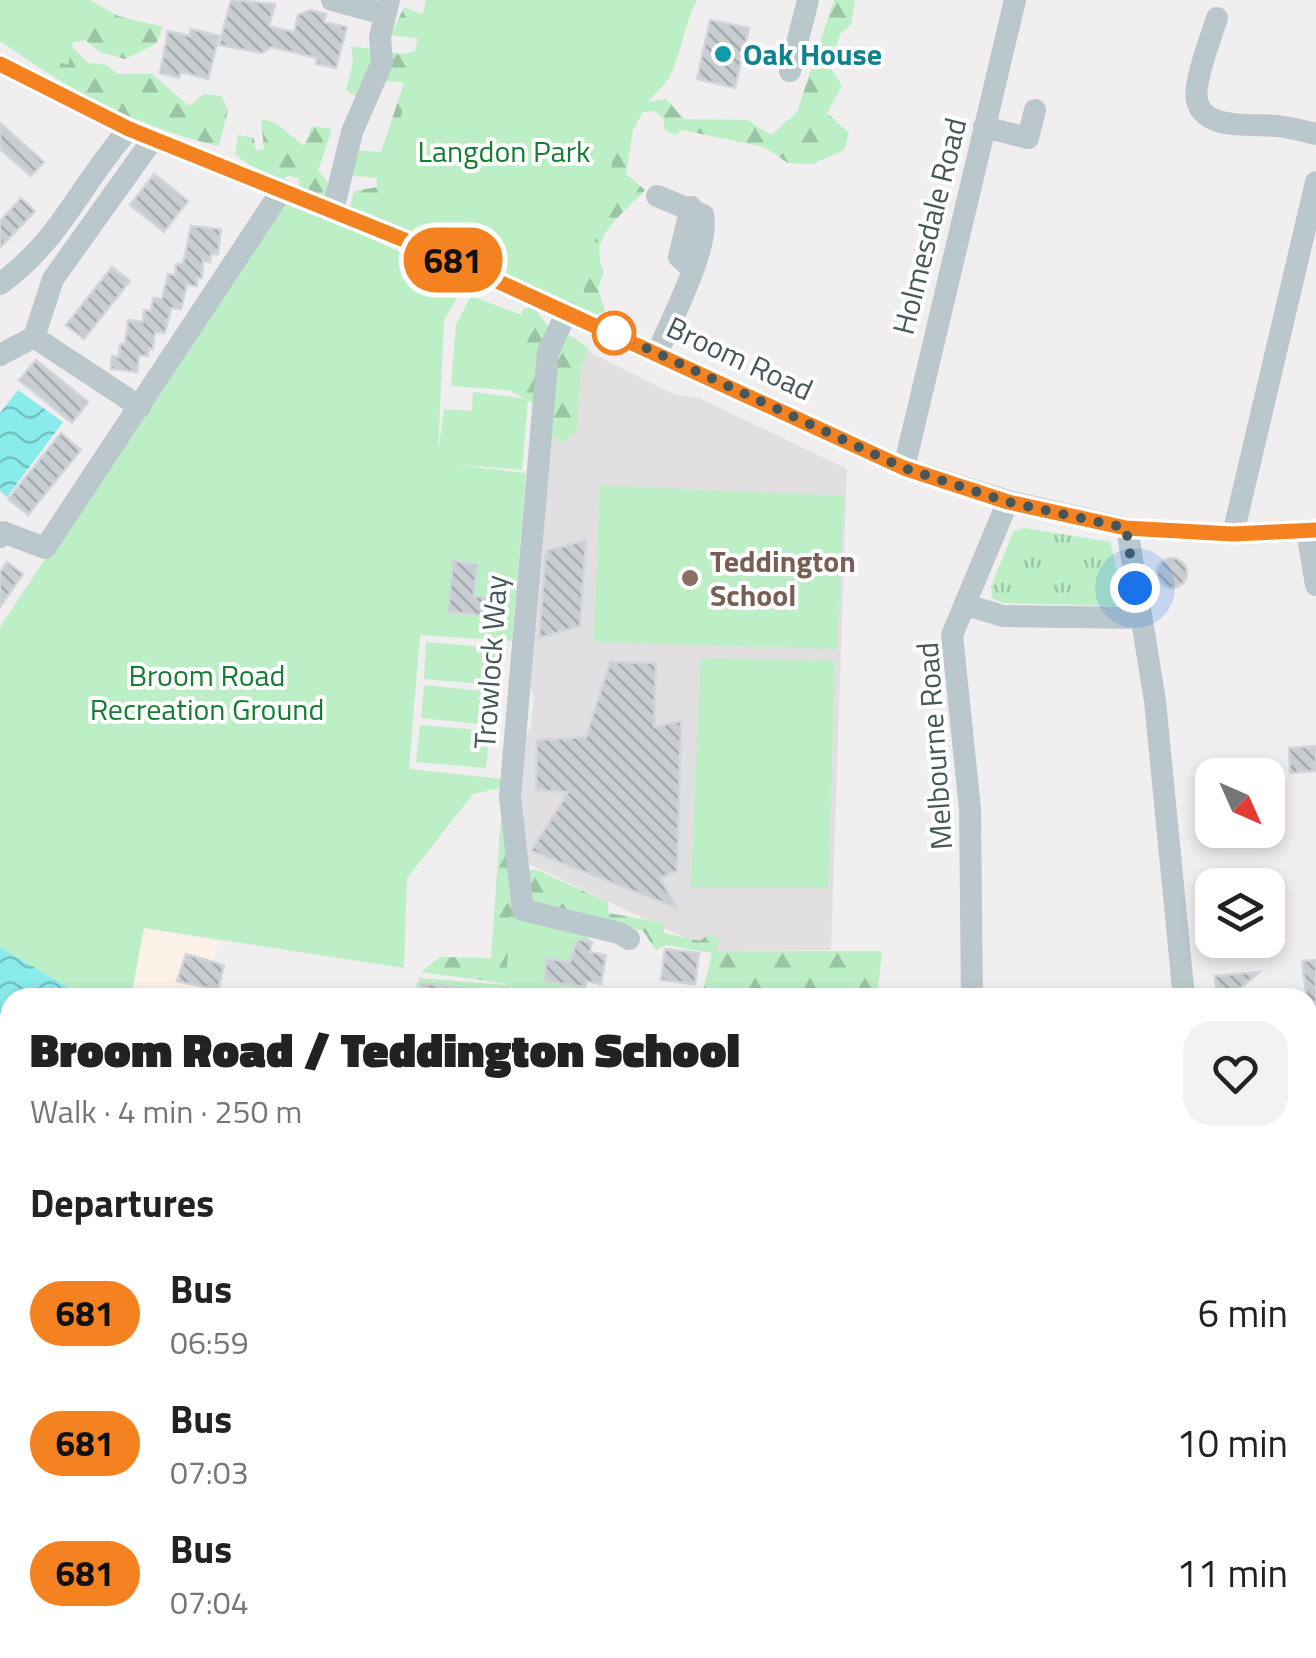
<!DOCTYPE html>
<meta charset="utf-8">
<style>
:root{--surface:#fff;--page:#f2f2f2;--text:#222;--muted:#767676}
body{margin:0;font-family:"Titillium Web",sans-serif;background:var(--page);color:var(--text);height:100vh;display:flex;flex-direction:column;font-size:38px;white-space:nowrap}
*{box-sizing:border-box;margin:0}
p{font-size:32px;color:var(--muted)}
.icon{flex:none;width:55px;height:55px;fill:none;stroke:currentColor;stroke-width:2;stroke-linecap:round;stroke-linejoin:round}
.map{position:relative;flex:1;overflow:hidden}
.side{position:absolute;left:0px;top:988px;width:1318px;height:672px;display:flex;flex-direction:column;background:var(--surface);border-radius:30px 30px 0 0;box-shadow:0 5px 15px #0003}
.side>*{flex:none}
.badge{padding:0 20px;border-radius:32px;font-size:35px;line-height:65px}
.needle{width:65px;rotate:135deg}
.buttons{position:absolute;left:1195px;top:758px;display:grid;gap:20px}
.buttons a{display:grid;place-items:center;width:90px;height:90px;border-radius:20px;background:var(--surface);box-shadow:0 5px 15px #0003;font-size:50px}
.you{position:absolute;width:50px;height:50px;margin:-25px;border:8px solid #fff;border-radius:50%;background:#1a73e8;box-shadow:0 0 0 15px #1a73e833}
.map>.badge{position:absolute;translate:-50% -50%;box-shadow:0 0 0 5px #fff}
h2{padding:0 30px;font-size:38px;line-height:90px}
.round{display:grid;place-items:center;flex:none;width:105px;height:105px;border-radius:30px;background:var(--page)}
.summary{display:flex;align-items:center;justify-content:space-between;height:170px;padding:0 30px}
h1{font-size:48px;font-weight:800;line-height:75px}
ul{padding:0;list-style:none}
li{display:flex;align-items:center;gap:30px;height:130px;padding:0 30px}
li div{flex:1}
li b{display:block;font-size:38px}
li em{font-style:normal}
li .badge{min-width:110px;font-weight:700;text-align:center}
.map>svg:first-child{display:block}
.commercial{fill:#fcf2e8}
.education{fill:#e2dfe1}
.grass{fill:url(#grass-tufts)}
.forest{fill:url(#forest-firs)}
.park{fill:#bcefc5}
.water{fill:url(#water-waves)}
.building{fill:url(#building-back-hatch);stroke:#d2d6da;stroke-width:2.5}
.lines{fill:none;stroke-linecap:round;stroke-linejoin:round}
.minor{stroke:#bac7cc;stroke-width:22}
.line-casing{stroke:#fff;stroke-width:22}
.line{stroke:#f58220;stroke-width:15}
.walk{stroke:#46575c;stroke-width:10;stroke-dasharray:0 18}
.culture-dot{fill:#0f9aa8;stroke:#fff;stroke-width:4}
.stop-dot{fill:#fff;stroke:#f58220;stroke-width:5}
.education-dot{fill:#8d6e63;stroke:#fff;stroke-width:4}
.labels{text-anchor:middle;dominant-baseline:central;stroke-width:8;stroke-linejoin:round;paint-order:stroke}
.culture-label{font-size:30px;font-weight:bold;fill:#0d838f;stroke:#fff;text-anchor:start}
.park-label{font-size:30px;fill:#167e33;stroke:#fff}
.street-label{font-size:30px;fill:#46575c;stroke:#fff}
.education-label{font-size:30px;font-weight:bold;fill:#785e54;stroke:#fff;text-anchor:start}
</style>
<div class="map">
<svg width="1316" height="1658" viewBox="0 0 1316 1658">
<defs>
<pattern id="grass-tufts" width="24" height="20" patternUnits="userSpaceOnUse" patternTransform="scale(2.5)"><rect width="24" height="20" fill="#bcefc5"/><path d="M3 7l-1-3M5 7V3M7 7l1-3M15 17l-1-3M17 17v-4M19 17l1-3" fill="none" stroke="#9bc4a3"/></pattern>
<pattern id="forest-firs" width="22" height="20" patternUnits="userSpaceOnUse" patternTransform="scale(2.5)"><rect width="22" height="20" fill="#bcefc5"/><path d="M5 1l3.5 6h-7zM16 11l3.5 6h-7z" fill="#9bc4a3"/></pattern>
<pattern id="water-waves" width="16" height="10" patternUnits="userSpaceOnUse" patternTransform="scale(2.5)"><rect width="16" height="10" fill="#89eceb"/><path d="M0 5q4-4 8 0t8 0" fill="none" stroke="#72c2c2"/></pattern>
<pattern id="building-back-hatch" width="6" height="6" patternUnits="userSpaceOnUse" patternTransform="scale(2.5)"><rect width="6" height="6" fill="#c8cdd1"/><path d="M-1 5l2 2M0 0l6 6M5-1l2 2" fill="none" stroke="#a4a9ad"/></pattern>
</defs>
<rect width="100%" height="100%" fill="#f1eeef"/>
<!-- commercial -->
<path class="commercial" d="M 144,928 L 219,942 L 200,997 L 131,998 Z"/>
<!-- education -->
<path class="education" d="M 572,343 L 676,395 L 699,398 L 847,469 L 831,950 L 713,951 L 527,863 L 521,802 L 521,743 L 531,727 L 534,695 L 526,680 L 559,356 Z"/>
<!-- grass -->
<path class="grass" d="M 1024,528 L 1110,542 L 1124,601 L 1115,606 L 1003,603 L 992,598 L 991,586 L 1013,532 Z"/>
<!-- forest -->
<path class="forest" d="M 0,0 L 90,0 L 118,16 L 163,27 L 156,44 L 125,59 L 100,52 L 85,40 L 69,43 L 88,63 L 107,65 L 117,74 L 152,74 L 189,106 L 204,94 L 221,96 L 228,110 L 219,146 C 136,127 69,90 0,41 Z
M 834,0 L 855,0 L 851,25 L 840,34 L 831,68 L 842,86 L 827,113 L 849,133 L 844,150 L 813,164 L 788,163 L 764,147 L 682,130 L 675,135 L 665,130 L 663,118 L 654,111 L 643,112 L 633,130 L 626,174 L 645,190 C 625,214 586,235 604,272 L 598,288 L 605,312 L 591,315 L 577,309 L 604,163 L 634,104 L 666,99 L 684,119 L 747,120 L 771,135 L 797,112 Z
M 404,7 L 426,16 L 564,304 L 349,211 L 354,191 L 377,187 L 377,178 L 346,175 L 354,150 L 381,152 L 404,83 C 383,78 373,83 360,99 L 346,90 L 353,63 L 351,46 L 401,54 L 419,50 L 421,39 L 391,35 Z
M 261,119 L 276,123 L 304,146 L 312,126 L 332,129 L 318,171 L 334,189 L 326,203 L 300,192 L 299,179 L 288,175 L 279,184 L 235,155 L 238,135 L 254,138 L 256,151 L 264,149 Z
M 534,307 L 557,340 L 570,335 L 589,349 L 581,366 L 577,430 L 562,443 L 549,433 L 538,406 L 512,392 C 508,365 514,335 523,309 Z
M 501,816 L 520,915 L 510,984 L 421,972 L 440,957 L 491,958 Z
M 523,870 L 537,870 L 608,902 L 608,913 L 664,923 L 664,933 L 700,941 L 709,934 L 721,940 L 715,951 L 882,951 L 877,997 L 702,997 L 712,953 L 666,945 L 656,950 L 643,931 L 530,901 Z"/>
<!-- park -->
<path class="park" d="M 0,0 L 82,0 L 68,65 L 0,38 Z
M 426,0 L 697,0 C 684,24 682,52 670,76 C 662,91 631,115 618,136 L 580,309 L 375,210 L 396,140 Z
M 284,200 L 467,282 L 444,320 L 438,454 L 444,409 L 472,411 L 473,392 L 528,399 L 522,470 L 449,464 L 526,473 L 512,641 L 420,635 L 409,769 L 502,779 L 501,788 L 473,794 L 407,878 L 404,968 L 144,928 L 131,997 L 86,997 L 0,947 L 0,627 Z
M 471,296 L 529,318 L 521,391 L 451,386 L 456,324 Z
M 600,485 L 844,496 L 837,649 L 594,642 Z
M 426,642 L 497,648 L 494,685 L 424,679 Z
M 701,658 L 835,661 L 828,888 L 691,888 Z
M 424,685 L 493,692 L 489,725 L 421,718 Z
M 420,725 L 490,731 L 486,768 L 416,762 Z
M 510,916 L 578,930 L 592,941 L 583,997 L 553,993 L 546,998 L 413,998 L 419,978 L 506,985 Z
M 1308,1428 L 1316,1428 L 1316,1658 L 740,1658 L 740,1650 L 1308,1650 Z"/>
<!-- water -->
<path class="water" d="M 18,390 L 63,422 L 7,497 L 0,491 L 0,413 Z
M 0,947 L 85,997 L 10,998 L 10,1173 L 0,1169 Z
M 1308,1265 L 1316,1265 L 1316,1428 L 1308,1428 Z"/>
<!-- building -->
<path class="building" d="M 231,0 L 275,4 L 269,26 L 294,32 L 298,15 L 310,10 L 326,14 L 324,22 L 347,27 L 336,68 L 316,64 L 317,58 L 271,47 L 263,53 L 219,45 Z
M 710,20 L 749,28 L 735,88 L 697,79 Z
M 191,29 L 219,36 L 208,79 L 181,72 L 179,78 L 160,73 L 168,31 L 189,36 Z
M 0,123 L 44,162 L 31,176 L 0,149 Z
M 154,174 L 188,201 L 164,232 L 130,205 Z
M 21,198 L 35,211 L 0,248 L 0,221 Z
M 191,226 L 221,229 L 218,254 L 211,254 L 210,262 L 203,261 L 202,278 L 197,278 L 197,286 L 187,285 L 181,309 L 171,308 L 165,333 L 155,332 L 153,349 L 149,348 L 148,356 L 139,355 L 137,372 L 111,369 L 112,356 L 119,357 L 120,344 L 125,344 L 128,320 L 143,322 L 144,310 L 151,311 L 153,298 L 162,299 L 168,274 L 175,275 L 176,264 L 183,264 Z
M 112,267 L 130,281 L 84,339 L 66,325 Z
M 36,360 L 88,402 L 72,423 L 19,380 Z
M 61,433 L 81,450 L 28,515 L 8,499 Z
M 586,540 L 580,626 L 539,638 L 546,551 Z
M1157 573a15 15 0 1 1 30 0a15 15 0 1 1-30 0Z
M 453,561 L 477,564 L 474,596 L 493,599 L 491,616 L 448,612 Z
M 7,562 L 23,574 L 0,607 L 0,572 Z
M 610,662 L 656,663 L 654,727 L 681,721 L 677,871 L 660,878 L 677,908 L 531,851 L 568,792 L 536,790 L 537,740 L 586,737 Z
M 1316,746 L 1316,771 L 1290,773 L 1289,748 Z
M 577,939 L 592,942 L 590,952 L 606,955 L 601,984 L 586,981 L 585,987 L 545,981 L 546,958 L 570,962 Z
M 665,949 L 699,953 L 695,984 L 661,980 Z
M 186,954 L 224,965 L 218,990 L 177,981 Z
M 1316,960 L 1316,1009 L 1308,1010 L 1302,961 Z
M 1259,972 L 1238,990 L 1246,998 L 1217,998 L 1215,976 Z
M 421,983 L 469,989 L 469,998 L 420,998 Z"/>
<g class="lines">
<!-- minor -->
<path class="minor" d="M 332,0 L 383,14
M 1217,18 C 1210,40 1200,64 1197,87 C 1190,133 1250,123 1277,126 C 1290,127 1303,131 1316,134
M 0,64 L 129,129 L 434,252 L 904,468 L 1008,501 L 1127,528 L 1233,534 L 1316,530
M 790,71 L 808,0
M 984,127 L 1028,138 L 1035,110
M 657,196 L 703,215 C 710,248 671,319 658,352
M 333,210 L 352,132 L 382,63 L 380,37 L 389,0
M 691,268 L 679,257 L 691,207
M 0,284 C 62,239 80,184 129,129
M 567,312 L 548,352 L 510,797 L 523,910 L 619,933 L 629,939
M 34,337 L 140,407
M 0,355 L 34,337 L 53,279 L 153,139
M 904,468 L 1015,0
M 1127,528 L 1155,701 L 1184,998
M 1307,531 L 1316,585
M 1233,534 L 1316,182
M 0,537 L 3,532 L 45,548 L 282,190
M 966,605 L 1003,616 L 1140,618
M 972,998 L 970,809 L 952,635 L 1008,501
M 0,1178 L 10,1183
M 0,1319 L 10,1312
M 0,1357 L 10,1366
M 697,1650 L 704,1658
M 231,1658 L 233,1650"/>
</g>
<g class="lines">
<defs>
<path id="line" d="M 0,64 L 129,129 L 434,252 L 904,468 L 1008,502 L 1126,528 L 1233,534 L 1316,530"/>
</defs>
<!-- line casing -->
<use href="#line" class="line-casing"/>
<!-- line -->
<use href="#line" class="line"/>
<!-- walk -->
<path class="walk" d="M 614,333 L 904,468 L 1008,502 L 1126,528 L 1135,588"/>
</g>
<!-- markers -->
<circle class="culture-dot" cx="723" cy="54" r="10"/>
<circle class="stop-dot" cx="614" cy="333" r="20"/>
<circle class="education-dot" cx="690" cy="578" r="10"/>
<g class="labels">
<!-- culture labels -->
<g class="culture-label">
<text x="743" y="54">Oak House</text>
</g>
<!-- park labels -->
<g class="park-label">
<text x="504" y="151">Langdon Park</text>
<text x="207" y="675">Broom Road<tspan x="207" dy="34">Recreation Ground</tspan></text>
</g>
<!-- street labels -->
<g class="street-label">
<text transform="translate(929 226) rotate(-76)">Holmesdale Road</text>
<text transform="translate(740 358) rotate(25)">Broom Road</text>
<text transform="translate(490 662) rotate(-86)">Trowlock Way</text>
<text transform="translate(934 746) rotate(-94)">Melbourne Road</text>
</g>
<!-- education labels -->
<g class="education-label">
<text x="710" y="561">Teddington<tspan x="710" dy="34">School</tspan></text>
</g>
</g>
</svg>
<div class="buttons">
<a><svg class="needle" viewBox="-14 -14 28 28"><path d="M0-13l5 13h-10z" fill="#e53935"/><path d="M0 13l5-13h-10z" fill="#767676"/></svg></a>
<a><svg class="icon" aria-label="layers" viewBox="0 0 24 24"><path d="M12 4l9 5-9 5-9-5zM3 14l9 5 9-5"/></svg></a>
</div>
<div class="you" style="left:1135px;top:588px"></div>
<b class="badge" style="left:453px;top:260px;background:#f58220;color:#111">681</b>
<section class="side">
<div class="summary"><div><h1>Broom Road / Teddington School</h1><p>Walk · 4 min · 250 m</p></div><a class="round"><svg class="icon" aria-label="heart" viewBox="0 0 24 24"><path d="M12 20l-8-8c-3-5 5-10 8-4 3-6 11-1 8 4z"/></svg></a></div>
<h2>Departures</h2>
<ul>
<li><span class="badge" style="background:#f58220;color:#111">681</span><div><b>Bus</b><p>06:59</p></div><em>6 min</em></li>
<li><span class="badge" style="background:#f58220;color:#111">681</span><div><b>Bus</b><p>07:03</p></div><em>10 min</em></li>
<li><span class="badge" style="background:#f58220;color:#111">681</span><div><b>Bus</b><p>07:04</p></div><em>11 min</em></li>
</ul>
</section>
</div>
